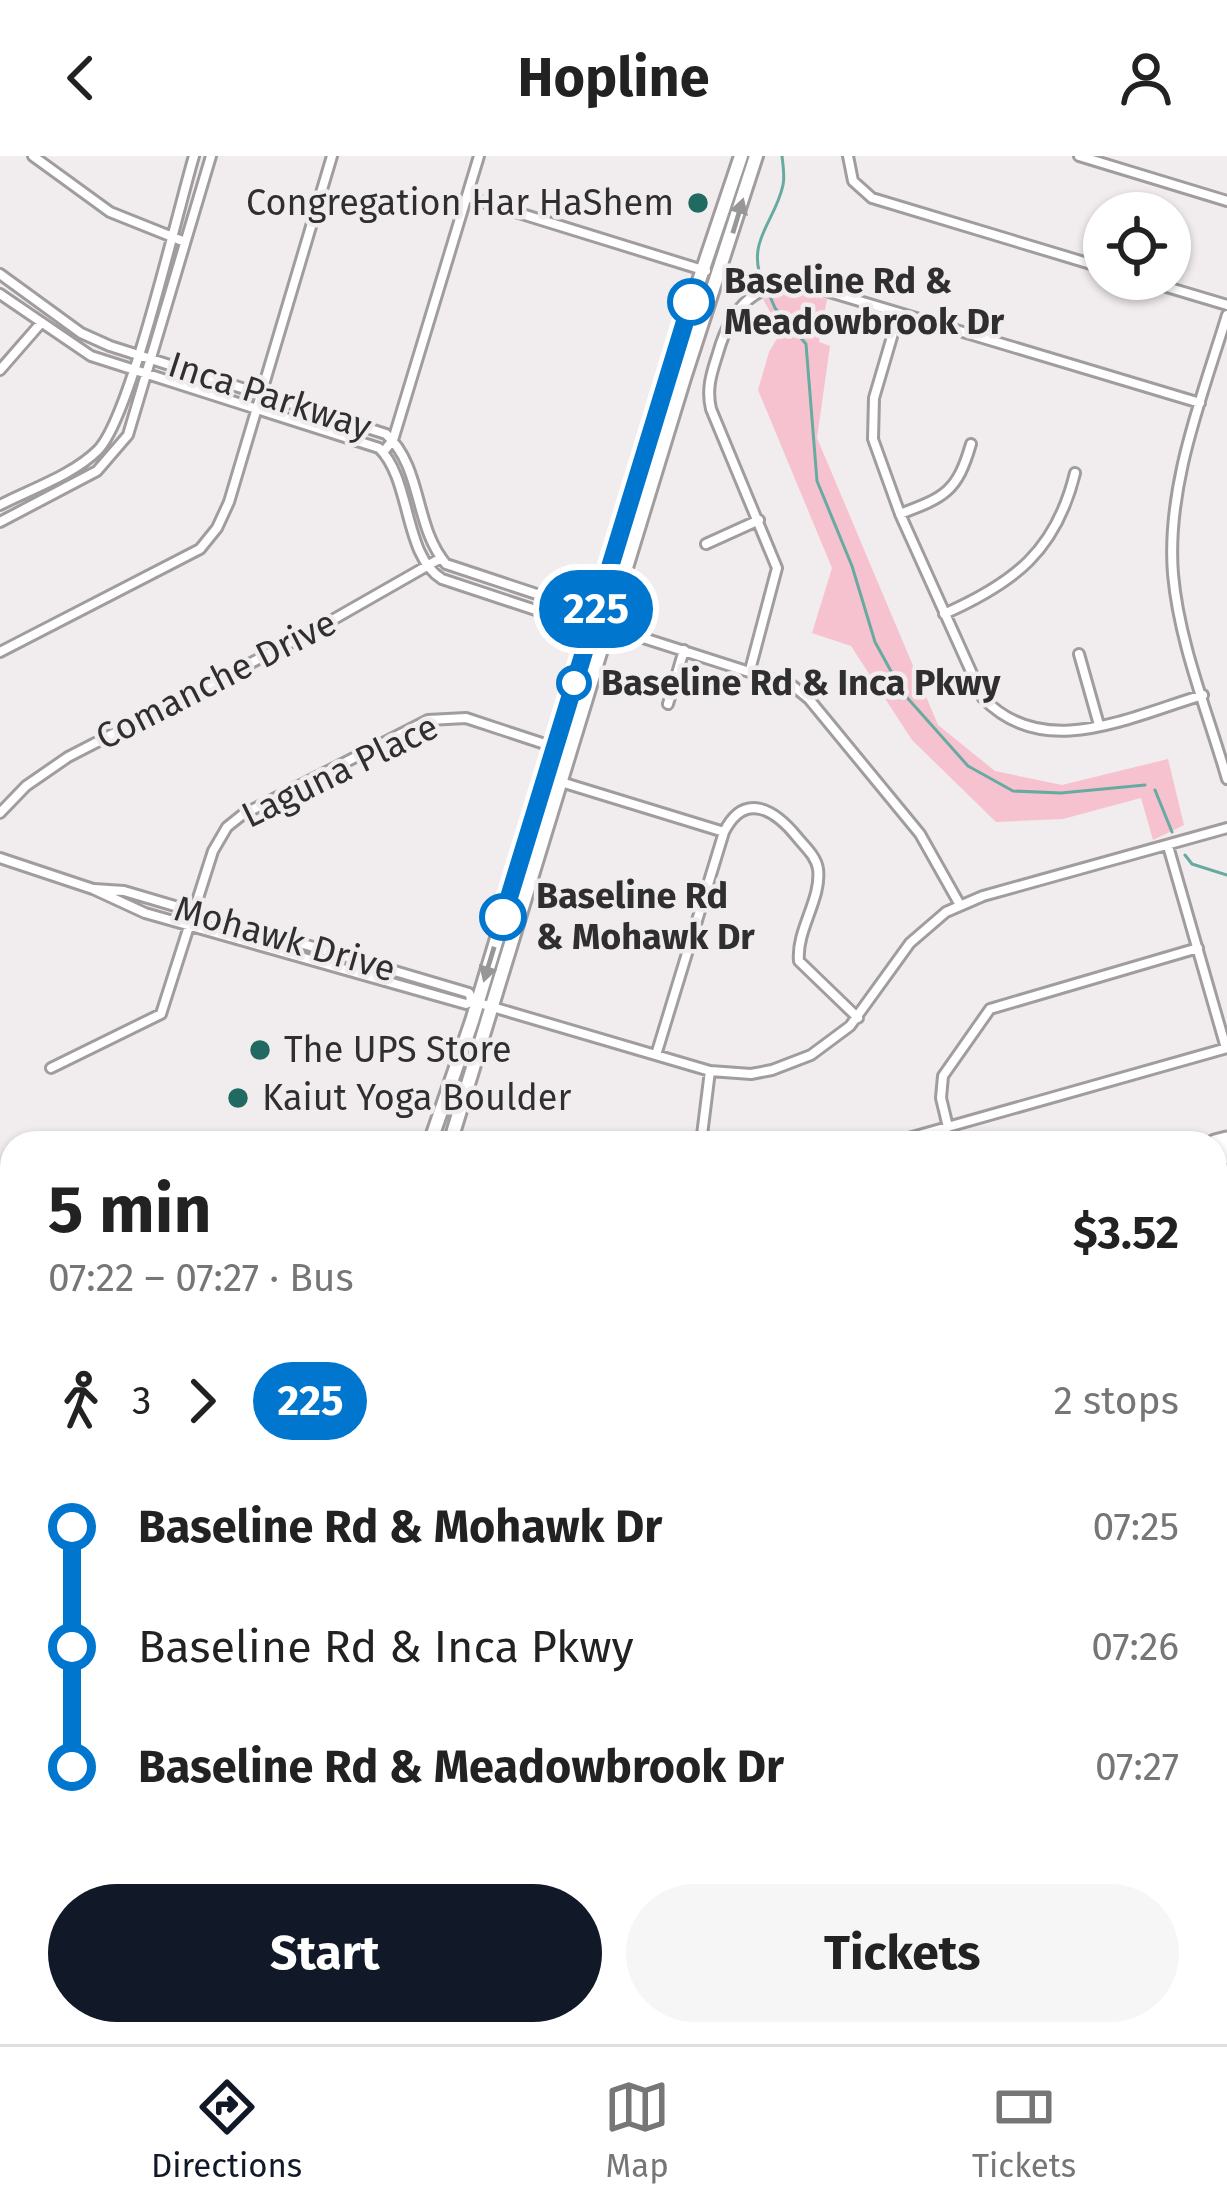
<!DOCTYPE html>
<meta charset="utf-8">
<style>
:root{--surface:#fff;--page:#f6f6f6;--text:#222;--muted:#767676;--line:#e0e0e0;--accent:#111827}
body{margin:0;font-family:"Fira Sans",sans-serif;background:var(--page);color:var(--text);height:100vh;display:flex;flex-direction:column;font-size:45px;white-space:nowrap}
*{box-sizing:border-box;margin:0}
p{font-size:39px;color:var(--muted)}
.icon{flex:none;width:66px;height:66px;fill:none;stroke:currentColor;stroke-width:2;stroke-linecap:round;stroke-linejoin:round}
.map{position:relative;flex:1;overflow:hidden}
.side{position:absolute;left:0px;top:975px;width:1227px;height:915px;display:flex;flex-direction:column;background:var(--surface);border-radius:36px 36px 0 0;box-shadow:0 3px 9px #0004}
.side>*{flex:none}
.badge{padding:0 24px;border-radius:39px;font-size:42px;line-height:78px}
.tools{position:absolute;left:1083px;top:36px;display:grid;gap:24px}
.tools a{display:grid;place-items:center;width:108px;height:108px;border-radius:50%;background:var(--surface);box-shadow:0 3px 9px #0004;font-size:60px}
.map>.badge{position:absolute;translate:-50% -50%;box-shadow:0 0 0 6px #fff}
.legs{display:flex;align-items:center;gap:18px;height:132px;padding:0 48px;font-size:39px}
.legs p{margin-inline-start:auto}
.headline{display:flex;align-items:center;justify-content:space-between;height:204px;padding:0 48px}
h1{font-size:66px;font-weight:700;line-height:90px}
.action{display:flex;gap:24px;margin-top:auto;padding:24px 48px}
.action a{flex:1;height:138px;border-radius:72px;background:var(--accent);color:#fff;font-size:48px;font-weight:700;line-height:138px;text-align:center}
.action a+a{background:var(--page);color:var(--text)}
ul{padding:0 48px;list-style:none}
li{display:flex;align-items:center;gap:42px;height:120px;font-size:45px}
li i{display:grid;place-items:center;width:18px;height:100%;margin:0 15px;background:currentColor}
li i::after{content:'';width:30px;height:30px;margin:-15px;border:9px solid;border-radius:50%;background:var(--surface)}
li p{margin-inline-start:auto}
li:first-child i{background:linear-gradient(#0000 50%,currentColor 0)}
li:last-child i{background:linear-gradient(currentColor 50%,#0000 0)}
header{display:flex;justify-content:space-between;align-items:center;height:156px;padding:0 48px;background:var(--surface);font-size:54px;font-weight:700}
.dock{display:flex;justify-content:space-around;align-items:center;height:168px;border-top:3px solid var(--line);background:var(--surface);font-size:33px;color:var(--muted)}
.dock a{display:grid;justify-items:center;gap:6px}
.dock .current{color:var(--accent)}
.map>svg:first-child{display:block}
.green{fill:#f7c2cf}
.water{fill:#7fded0;stroke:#67aaa0;stroke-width:3}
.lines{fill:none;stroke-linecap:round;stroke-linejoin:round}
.stream{stroke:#67aaa0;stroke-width:3}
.street-casing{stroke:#a19d9e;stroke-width:14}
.secondary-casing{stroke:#a19d9e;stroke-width:18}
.highway-casing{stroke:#a19d9e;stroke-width:21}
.street{stroke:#fff;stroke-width:8}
.secondary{stroke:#fff;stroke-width:12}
.highway{stroke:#fff;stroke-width:15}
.oneway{fill:#989797}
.line-1-casing{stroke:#fff;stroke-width:27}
.line-1{stroke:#0076ce;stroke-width:18}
.poi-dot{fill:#216a61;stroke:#f1eced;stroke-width:4.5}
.stop-1-dot{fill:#fff;stroke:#0076ce;stroke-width:6}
.labels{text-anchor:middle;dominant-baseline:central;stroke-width:9;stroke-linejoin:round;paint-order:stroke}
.poi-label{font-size:36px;fill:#302f2f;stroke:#f1eced;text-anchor:start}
.stop-label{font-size:36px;font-weight:bold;fill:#302f2f;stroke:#f1eced;text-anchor:start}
.street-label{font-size:36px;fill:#302f2f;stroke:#f1eced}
</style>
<header><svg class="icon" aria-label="back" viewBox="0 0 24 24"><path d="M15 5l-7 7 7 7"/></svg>Hopline<svg class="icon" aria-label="person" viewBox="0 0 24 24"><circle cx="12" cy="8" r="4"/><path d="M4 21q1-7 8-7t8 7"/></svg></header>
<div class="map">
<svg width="1227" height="1888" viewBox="0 0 1227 1888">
<rect width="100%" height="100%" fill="#f1eced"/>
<!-- green -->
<path class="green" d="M 787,136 L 827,143 L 819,186 L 830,190 L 817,282 L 938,569 L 995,615 L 1062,629 L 1168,603 L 1184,669 L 1153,684 L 1141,642 L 1063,663 L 996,666 L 912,584 L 851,490 L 812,477 L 832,412 L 758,234 L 769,196 L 781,176 L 763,143 Z
M 1227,1816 L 1227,1888 L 1206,1888 L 1209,1878 L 1215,1878 L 1215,1857 Z"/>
<!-- water -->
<path class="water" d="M 1227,1708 L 1227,1762 L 1221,1788 L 1215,1787 L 1215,1709 Z"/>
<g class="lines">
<!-- stream -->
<path class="stream" d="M 764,129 C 744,86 775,67 783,29 C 785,20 783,9 782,0
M 769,138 L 775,152 L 806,188 L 817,325 L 852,410 L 875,486 L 903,537 L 968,610 L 1013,635 L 1061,637 L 1145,629
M 1155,634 L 1172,676
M 1185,699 L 1192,708 L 1227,719
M 1219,1888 L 1227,1859"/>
<defs>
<path id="street" d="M 33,0 L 110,56 L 185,86
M 848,0 L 853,25 L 872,42 L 1104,112
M 1079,0 L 1227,45
M 467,41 L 706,115
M 0,118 L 81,177 L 110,190 L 386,278 C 423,312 414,371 446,408 L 594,457 L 608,470
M 1140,123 L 1227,149
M 0,138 L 91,200 L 379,292 C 412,324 403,399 442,423 L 590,472 L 609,471 L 793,530 L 809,543 L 920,678 L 960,749
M 899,157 L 874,242 L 873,283 L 900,358 L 983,542 C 1044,606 1131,560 1203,539
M 1227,159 C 1202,241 1166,331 1173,418 C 1179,487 1208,557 1227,623
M 0,214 L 41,167
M 384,295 L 393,284 L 479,0
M 0,349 C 31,333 73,319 98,294 C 131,260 177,57 194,0
M 900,358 C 945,341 957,336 971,288
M 0,366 L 97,315 L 128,279 L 211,0
M 706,388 L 759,364
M 944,458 C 1014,427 1056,395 1075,317
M 0,496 L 200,393 L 217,372 L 229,346 L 332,0
M 1079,498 L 1099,569
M 750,514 L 777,412 L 711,253 C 706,232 712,216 718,197 C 731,151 756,124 806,129 L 1200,247
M 668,548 L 684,494
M 561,626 L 724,676
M 0,657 L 26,630 L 68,601 L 313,475 L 441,402
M 1168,690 L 1226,892
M 0,702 L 93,733 L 145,757 L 466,848 L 472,845 L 710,915 L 751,918 L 772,914 L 811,899 L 850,870 L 910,787 L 946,756 L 983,740 L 1227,672
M 94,733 L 124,735 L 469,837 L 472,845
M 656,899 L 724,676 C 745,634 776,655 797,681 C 805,691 816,700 818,713 C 822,743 796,774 799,805 L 858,862
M 51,912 L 161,858 L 213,695 L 227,671 L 242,659 L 428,564 L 466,562 L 554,591
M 948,971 L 941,942 L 943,920 L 990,853 L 1198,792
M 701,987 L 710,915
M 891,987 L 1227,892
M 1215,1095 L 1227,1091
M 1215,1260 L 1227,1220
M 1215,1341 L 1227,1344
M 0,1503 L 12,1506
M 0,1659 L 12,1663
M 0,1758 L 12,1761
M 0,1798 L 12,1787
M 0,1816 L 12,1831
M 38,1878 L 47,1888
M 336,1878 L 341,1888
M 752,1878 L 752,1888
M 621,1888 L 621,1878
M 967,1888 L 970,1878"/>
<path id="secondary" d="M 430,987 L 472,865 L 669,214 L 741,0
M 450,987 L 684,222 L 756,0
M 1215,1532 L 1227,1493
M 158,1888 L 161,1878
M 175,1888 L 178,1878
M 1105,1888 L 1108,1878"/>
<path id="highway" d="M 1215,987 L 1227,984
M 1215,1002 L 1227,999
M 0,1229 L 12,1232
M 0,1245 L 12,1248"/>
</defs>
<!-- street casing -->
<use href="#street" class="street-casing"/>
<!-- secondary casing -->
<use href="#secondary" class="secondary-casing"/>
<!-- highway casing -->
<use href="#highway" class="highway-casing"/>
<!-- street -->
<use href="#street" class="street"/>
<!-- secondary -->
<use href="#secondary" class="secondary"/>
<!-- highway -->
<use href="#highway" class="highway"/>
</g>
<!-- one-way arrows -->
<defs><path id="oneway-solid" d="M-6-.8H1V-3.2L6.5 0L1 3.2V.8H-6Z" transform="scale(3)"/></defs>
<g class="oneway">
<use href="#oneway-solid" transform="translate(738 60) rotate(-73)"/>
<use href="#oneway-solid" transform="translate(489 808) rotate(107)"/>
</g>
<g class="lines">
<defs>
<path id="line-1" d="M 503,761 L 691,146"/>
</defs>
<!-- line-1 casing -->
<use href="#line-1" class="line-1-casing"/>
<!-- line-1 -->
<use href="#line-1" class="line-1"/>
</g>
<!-- markers -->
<g class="poi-dot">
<circle cx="698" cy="47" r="12"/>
<circle cx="260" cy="894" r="12"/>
<circle cx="238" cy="942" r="12"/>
</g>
<g class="stop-1-dot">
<circle cx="691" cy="146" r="21"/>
<circle cx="574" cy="527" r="15"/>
<circle cx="503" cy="761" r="21"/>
</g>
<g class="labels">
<!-- poi labels -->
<g class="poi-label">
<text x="674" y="47" text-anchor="end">Congregation Har HaShem</text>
<text x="284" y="894">The UPS Store</text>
<text x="262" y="942">Kaiut Yoga Boulder</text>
</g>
<!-- stop labels -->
<g class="stop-label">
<text x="724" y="125">Baseline Rd &amp;<tspan x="724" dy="41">Meadowbrook Dr</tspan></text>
<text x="601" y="527">Baseline Rd &amp; Inca Pkwy</text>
<text x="536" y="740">Baseline Rd<tspan x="536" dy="41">&amp; Mohawk Dr</tspan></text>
</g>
<!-- street labels -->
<g class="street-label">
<text transform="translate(270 240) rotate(18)">Inca Parkway</text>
<text transform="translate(216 524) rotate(-27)">Comanche Drive</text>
<text transform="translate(340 615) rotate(-26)">Laguna Place</text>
<text transform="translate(285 783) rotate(16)">Mohawk Drive</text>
</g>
</g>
</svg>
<div class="tools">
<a><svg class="icon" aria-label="locate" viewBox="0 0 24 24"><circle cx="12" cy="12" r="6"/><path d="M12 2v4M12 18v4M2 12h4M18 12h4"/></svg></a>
</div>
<b class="badge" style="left:596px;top:453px;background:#0076ce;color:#fff">225</b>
<section class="side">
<div class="headline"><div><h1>5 min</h1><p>07:22 – 07:27 · Bus</p></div><b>$3.52</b></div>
<div class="legs"><svg class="icon" aria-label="walk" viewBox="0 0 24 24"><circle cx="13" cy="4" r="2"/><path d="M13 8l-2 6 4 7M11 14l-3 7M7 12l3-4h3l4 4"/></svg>3<svg class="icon" aria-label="forward" viewBox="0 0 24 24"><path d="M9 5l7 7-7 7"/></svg><b class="badge" style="background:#0076ce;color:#fff">225</b><p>2 stops</p></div>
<ul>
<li><i style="color:#0076ce"></i><b>Baseline Rd &amp; Mohawk Dr</b><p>07:25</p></li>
<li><i style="color:#0076ce"></i><span>Baseline Rd &amp; Inca Pkwy</span><p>07:26</p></li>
<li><i style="color:#0076ce"></i><b>Baseline Rd &amp; Meadowbrook Dr</b><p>07:27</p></li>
</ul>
<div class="action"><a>Start</a><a>Tickets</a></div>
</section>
</div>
<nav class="dock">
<a class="current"><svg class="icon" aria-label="directions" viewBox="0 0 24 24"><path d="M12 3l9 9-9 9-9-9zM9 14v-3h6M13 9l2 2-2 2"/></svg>Directions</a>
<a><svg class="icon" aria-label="map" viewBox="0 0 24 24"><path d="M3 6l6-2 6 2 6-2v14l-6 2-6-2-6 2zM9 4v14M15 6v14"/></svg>Map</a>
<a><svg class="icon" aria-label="tickets" viewBox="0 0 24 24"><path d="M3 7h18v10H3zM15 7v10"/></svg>Tickets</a>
</nav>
